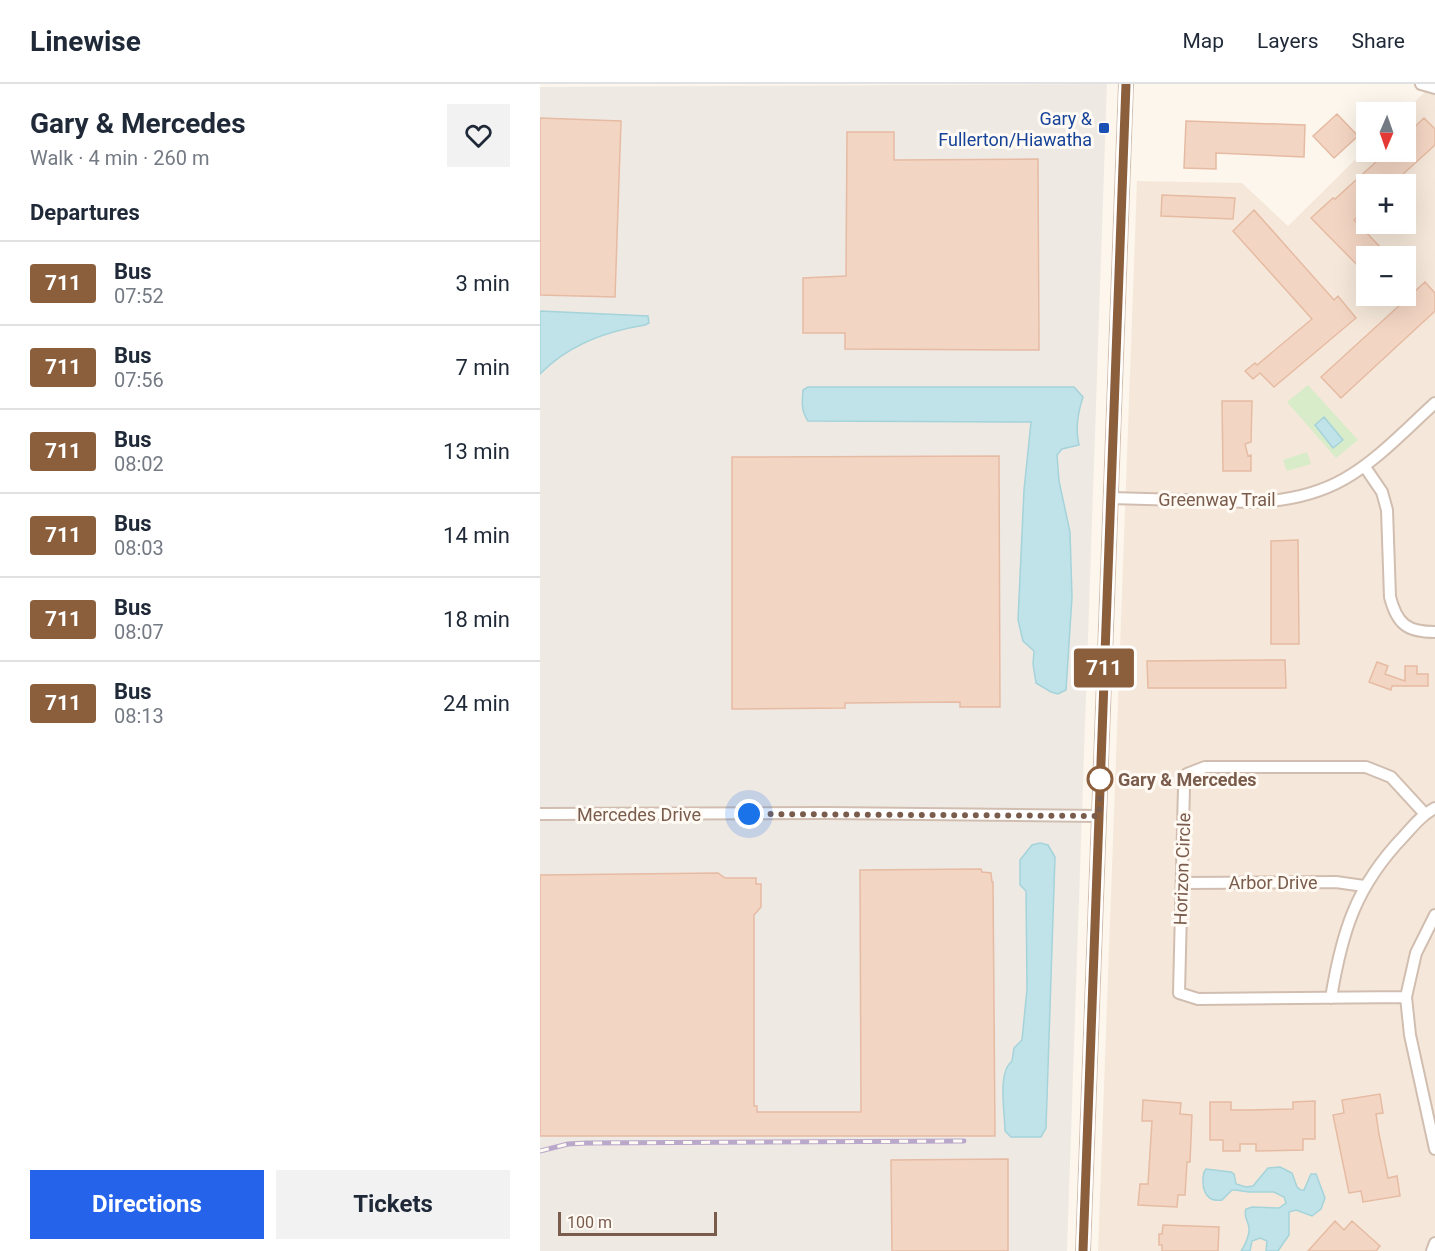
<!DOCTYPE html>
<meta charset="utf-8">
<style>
:root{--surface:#fff;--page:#f2f2f3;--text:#1f2937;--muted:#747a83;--line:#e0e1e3;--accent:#2563eb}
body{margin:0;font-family:Roboto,sans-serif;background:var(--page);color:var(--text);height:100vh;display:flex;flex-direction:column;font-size:22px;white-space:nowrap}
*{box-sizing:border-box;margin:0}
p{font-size:20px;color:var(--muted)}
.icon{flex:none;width:33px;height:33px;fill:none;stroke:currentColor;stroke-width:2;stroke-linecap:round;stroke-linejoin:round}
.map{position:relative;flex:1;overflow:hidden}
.side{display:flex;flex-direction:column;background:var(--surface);width:540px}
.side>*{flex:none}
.badge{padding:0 12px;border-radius:4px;font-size:21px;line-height:39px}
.needle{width:39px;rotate:182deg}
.controls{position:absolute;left:816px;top:18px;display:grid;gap:12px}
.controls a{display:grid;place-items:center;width:60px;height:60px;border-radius:0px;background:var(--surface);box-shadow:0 6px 24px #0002;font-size:30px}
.scale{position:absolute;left:18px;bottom:15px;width:159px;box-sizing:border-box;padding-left:6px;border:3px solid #7a5c4d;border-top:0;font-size:16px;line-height:21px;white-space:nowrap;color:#7a5c4d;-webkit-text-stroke:4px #fffaf3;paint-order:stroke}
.you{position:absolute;width:30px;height:30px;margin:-15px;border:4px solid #fff;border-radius:50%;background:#1a73e8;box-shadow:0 0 0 9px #1a73e833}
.map>.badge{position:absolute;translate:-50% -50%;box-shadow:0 0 0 3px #fff}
h2{padding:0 30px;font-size:22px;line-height:54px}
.round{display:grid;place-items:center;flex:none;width:63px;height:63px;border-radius:0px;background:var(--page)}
.summary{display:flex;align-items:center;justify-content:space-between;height:102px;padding:0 30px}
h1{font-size:28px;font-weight:700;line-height:45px}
.button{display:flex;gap:12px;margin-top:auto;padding:12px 30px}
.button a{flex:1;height:69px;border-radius:0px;background:var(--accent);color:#fff;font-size:24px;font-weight:700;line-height:69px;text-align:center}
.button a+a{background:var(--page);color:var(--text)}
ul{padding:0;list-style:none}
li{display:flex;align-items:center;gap:18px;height:84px;padding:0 30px;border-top:2px solid var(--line)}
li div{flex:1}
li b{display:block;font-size:22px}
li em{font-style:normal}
li .badge{min-width:66px;font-weight:700;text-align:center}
header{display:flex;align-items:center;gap:36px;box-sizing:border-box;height:84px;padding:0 30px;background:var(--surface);border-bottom:2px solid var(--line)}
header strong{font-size:28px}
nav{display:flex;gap:33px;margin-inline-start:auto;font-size:21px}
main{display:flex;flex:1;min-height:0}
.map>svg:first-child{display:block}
.residential{fill:#f5e8da;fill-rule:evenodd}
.industrial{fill:#efe9e4}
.green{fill:#d8ecc9}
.water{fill:#bfe3e8;stroke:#a5d3da;stroke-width:1.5}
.building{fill:#f3d5c3;stroke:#e6bba3;stroke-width:1.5}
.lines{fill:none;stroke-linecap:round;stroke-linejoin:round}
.minor-casing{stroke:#d1beb0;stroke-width:14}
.tertiary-casing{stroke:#d1beb0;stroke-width:16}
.minor{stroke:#fff;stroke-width:10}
.tertiary{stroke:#fff;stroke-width:14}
.rail-casing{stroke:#b9a8c9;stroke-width:5}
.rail{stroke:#fffaf3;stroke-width:3;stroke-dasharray:9;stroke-linecap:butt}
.line-casing{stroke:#fff;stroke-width:14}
.line{stroke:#8b5e3c;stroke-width:9}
.walk{stroke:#7a5c4d;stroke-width:6;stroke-dasharray:0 10.8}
.transit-dot{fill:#1a4fb4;stroke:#fffaf3;stroke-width:2}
.stop-dot{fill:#fff;stroke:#8b5e3c;stroke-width:3}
.labels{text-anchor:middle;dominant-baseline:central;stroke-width:6;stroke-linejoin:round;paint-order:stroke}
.transit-label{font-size:18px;fill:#164399;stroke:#fffaf3;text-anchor:end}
.street-label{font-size:18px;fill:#7a5c4d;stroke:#fffaf3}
.stop-label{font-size:18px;font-weight:bold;fill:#7a5c4d;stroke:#fffaf3;text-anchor:start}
</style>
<header>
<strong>Linewise</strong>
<nav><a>Map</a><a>Layers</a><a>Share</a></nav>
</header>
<main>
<section class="side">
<div class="summary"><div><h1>Gary &amp; Mercedes</h1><p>Walk · 4 min · 260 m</p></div><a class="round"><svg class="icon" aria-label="heart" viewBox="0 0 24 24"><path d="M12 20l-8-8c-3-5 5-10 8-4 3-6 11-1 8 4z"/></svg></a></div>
<h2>Departures</h2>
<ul>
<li><span class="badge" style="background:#8b5e3c;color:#fff">711</span><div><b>Bus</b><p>07:52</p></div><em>3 min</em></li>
<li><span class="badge" style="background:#8b5e3c;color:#fff">711</span><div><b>Bus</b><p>07:56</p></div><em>7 min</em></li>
<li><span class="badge" style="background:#8b5e3c;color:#fff">711</span><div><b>Bus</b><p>08:02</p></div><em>13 min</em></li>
<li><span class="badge" style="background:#8b5e3c;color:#fff">711</span><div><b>Bus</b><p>08:03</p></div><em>14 min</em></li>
<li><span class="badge" style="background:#8b5e3c;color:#fff">711</span><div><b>Bus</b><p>08:07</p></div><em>18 min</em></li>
<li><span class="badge" style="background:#8b5e3c;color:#fff">711</span><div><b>Bus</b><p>08:13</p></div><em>24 min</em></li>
</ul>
<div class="button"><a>Directions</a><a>Tickets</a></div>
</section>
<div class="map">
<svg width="895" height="1167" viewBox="0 0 895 1167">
<rect width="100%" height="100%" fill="#fdf6ec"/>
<!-- residential -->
<path class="residential" d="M 888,5 L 895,7 L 895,1167 L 558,1167 L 597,97 L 702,99 L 748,142 L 826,65 L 826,68 L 866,68 L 866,28 L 864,28 ZM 826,100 L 866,100 L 866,140 L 826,140 ZM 826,172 L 866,172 L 866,212 L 826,212 Z"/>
<!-- industrial -->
<path class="industrial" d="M 567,0 L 527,1167 L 0,1167 L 0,3 Z"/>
<!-- green -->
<path class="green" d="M 768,301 L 818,356 L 796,374 L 747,318 Z
M 767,368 L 771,380 L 747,387 L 743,376 Z"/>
<!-- water -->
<path class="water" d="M 0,227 L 108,232 L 109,239 L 105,241 C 67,247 28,261 0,290 Z
M 268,303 L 534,303 L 543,313 C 538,328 535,345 539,361 L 522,365 L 517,371 L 519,397 L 530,448 L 532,513 L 526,606 L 518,610 L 511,608 L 496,599 L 493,580 L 494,567 L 483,557 L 478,536 L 484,406 L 491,338 L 268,337 C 261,327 262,318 263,306 Z
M 784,333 L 803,356 L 793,364 L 775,341 Z
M 500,759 L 508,761 L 515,773 L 506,1044 L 501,1053 L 471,1053 L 465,1047 C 465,1029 457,988 472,977 L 474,964 L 482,956 L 487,905 L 486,807 L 480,801 L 480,776 L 492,761 Z
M 740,1083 L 752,1089 L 757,1103 L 761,1106 L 764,1106 L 771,1090 L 776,1090 L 785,1114 L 781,1125 L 772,1132 L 756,1126 L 749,1128 L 749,1151 L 738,1167 L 726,1167 L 727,1157 L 720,1154 L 712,1157 L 710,1167 L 701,1167 C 705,1162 710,1150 709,1144 C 708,1136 703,1133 706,1125 L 712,1123 L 739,1124 L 746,1119 L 744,1113 L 734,1108 L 709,1108 L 695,1106 L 692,1106 L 682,1116 C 664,1119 661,1102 664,1088 L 666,1085 L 691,1088 L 694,1090 L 696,1100 L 706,1103 L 713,1102 L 728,1084 Z"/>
<!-- building -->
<path class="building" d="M 797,30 L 818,52 L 794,74 L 773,52 Z
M 0,34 L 81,37 L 75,213 L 0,211 Z
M 884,34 L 895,45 L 895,61 L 852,100 L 826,100 L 826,124 L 814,136 L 849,172 L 826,172 L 826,190 L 771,134 L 793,114 L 795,115 L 847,68 L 866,68 L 866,51 Z
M 646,37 L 765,41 L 764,73 L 676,69 L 676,85 L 644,84 Z
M 307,48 L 354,48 L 354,76 L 498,75 L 499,266 L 305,265 L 305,249 L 263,249 L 263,194 L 306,192 Z
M 622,111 L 695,114 L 693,135 L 621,132 Z
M 714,126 L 794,216 L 798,212 L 816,234 L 734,303 L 720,289 L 713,295 L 705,287 L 715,279 L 717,281 L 772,235 L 693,147 Z
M 885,198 L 895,209 L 895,227 L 801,314 L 781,293 Z
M 682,317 L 712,317 L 711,358 L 705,360 L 708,372 L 711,371 L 711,387 L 683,387 Z
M 459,372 L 460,623 L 420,623 L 420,618 L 305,619 L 305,624 L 192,625 L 192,373 Z
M 758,456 L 759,560 L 731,560 L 731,457 Z
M 745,576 L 746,604 L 608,604 L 607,577 Z
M 837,578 L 848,582 L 845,590 L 865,597 L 865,582 L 877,582 L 877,590 L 888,590 L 888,602 L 852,602 L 851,606 L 829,598 Z
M 441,785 L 442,788 L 451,789 L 452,798 L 453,798 L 455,1052 L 0,1052 L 0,791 L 178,789 L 185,794 L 216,794 L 216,800 L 221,800 L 221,823 L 214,831 L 214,1022 L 217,1022 L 217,1028 L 321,1028 L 320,786 Z
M 840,1010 L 843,1029 L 836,1030 L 839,1050 L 848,1094 L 857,1092 L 860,1112 L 823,1118 L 821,1107 L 809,1109 L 793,1031 L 804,1029 L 802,1016 Z
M 603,1016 L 641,1019 L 640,1030 L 652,1031 L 650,1078 L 647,1078 L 645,1111 L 638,1111 L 637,1123 L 598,1121 L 600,1100 L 608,1100 L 612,1037 L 602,1037 Z
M 775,1017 L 775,1055 L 763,1055 L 763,1066 L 716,1067 L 716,1060 L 700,1060 L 700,1067 L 683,1067 L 683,1056 L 670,1056 L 670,1018 L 691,1018 L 691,1026 L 710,1026 L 753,1025 L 753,1018 Z
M 468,1075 L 468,1167 L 352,1167 L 351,1076 Z
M 795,1137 L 804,1146 L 812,1137 L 840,1162 L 836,1167 L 768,1167 Z
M 623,1141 L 679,1143 L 678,1167 L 622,1167 L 622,1161 L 619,1161 L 619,1150 L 622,1150 Z"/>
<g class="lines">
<defs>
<path id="minor" d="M 881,0 L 895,4
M 825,383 L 842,408 L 847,426 L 850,513 C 857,540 867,548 895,548
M 571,414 L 711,418 C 802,416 833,376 895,319
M 0,730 L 286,729 L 559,732
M 642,799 L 796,798 L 824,802
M 895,831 L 876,869 L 866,913 L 870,951 L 895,1065
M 866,913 L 658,915 L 639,909 L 644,703 L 647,690 L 665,683 L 826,683 L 851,693 L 885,730
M 791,914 C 802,847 816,802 864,752 C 874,741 882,731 895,724
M 892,1167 L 895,1159"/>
<path id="tertiary" d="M 543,1167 L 586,0"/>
</defs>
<!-- minor casing -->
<use href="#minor" class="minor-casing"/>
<!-- tertiary casing -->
<use href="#tertiary" class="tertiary-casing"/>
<!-- minor -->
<use href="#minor" class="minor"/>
<!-- tertiary -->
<use href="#tertiary" class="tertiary"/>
<defs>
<path id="rail" d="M 0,1067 L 28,1060 L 47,1059 L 424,1057"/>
</defs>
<!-- rail casing -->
<use href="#rail" class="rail-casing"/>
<!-- rail -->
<use href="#rail" class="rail"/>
</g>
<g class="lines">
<defs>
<path id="line" d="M 543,1167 L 586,0"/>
</defs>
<!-- line casing -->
<use href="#line" class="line-casing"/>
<!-- line -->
<use href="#line" class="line"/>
<!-- walk -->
<path class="walk" d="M 209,730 L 559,732 L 561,686 L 560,695"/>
</g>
<!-- markers -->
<rect class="transit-dot" x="558" y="38" width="12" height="12" rx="3"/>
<circle class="stop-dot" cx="560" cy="695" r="12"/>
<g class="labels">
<!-- transit labels -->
<g class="transit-label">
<text x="552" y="34">Gary &amp;<tspan x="552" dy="21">Fullerton/Hiawatha</tspan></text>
</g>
<!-- street labels -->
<g class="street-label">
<text x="677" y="415">Greenway Trail</text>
<text x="99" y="730">Mercedes Drive</text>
<text transform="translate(642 785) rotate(-88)">Horizon Circle</text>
<text x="733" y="798">Arbor Drive</text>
</g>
<!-- stop labels -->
<g class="stop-label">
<text x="578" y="695">Gary &amp; Mercedes</text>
</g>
</g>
</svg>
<div class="controls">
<a><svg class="needle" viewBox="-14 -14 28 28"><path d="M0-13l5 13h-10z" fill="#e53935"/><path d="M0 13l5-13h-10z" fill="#747a83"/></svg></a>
<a>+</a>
<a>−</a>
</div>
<div class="scale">100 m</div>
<div class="you" style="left:209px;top:730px"></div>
<b class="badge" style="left:564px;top:584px;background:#8b5e3c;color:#fff">711</b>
</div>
</main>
